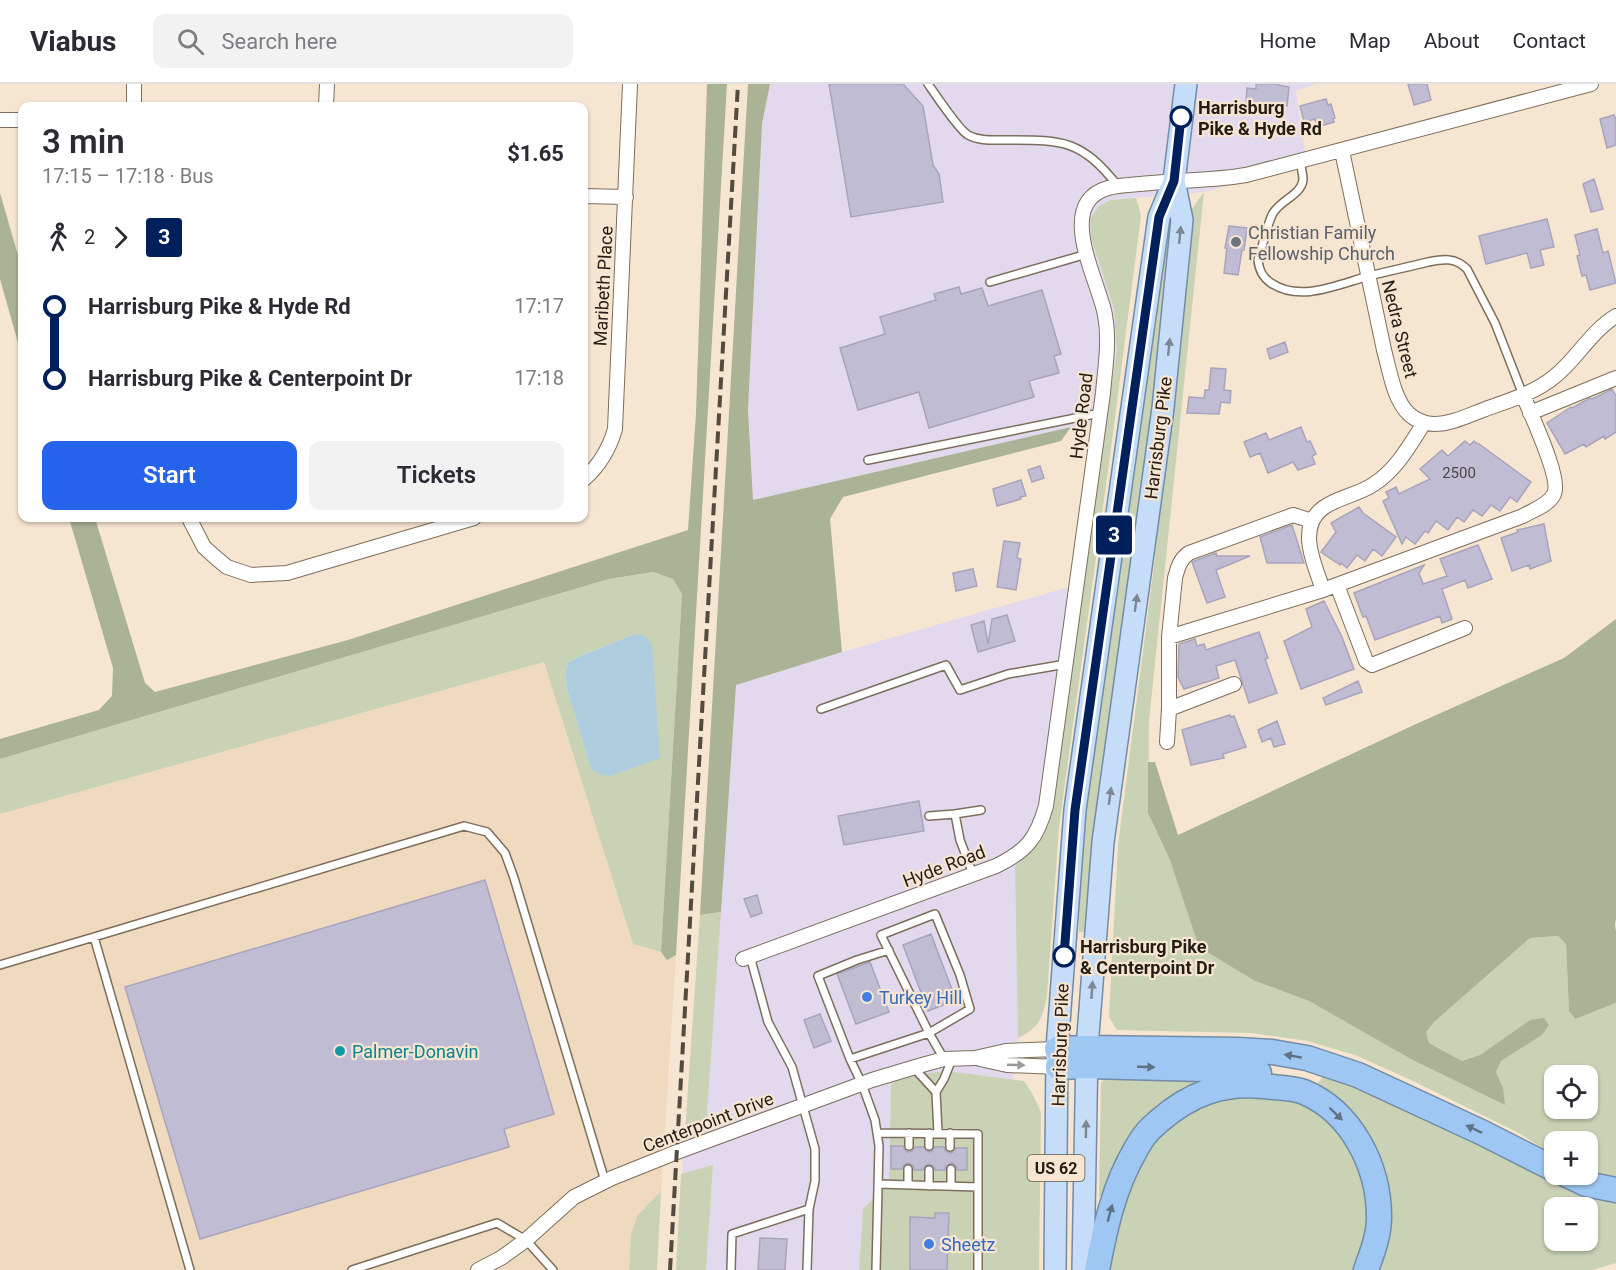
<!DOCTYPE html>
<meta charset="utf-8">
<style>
:root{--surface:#fff;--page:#f2f2f3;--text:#2b2b33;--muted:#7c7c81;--line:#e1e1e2;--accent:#2563eb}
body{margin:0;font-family:Roboto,sans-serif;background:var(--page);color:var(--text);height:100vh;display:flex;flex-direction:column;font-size:22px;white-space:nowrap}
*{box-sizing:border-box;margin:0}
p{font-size:20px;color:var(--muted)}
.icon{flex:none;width:33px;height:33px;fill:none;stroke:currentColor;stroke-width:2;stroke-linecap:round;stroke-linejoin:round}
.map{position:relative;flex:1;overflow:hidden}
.sheet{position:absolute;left:18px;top:18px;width:570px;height:420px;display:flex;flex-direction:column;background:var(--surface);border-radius:12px;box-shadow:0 2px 4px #0004}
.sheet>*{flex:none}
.badge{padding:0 12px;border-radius:4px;font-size:21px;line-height:39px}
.controls{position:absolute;left:1544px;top:981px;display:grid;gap:12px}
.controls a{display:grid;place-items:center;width:54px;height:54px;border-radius:12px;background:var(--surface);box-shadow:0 2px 4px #0004;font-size:30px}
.map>.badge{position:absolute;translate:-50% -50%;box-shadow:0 0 0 3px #fff}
.legs{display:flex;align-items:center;gap:9px;height:66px;padding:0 24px;font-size:20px}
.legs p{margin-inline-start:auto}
.headline{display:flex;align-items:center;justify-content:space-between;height:102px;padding:0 24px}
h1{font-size:33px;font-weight:600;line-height:45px}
.button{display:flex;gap:12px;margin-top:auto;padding:12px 24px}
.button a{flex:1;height:69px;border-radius:12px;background:var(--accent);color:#fff;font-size:24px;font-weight:600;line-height:69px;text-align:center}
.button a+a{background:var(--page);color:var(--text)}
ul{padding:0 24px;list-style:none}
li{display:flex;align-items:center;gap:21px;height:72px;font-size:22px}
li i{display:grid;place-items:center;width:9px;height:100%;margin:0 8px;background:currentColor}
li i::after{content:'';width:15px;height:15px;margin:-8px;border:4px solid;border-radius:50%;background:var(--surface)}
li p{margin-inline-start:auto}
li:first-child i{background:linear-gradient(#0000 50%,currentColor 0)}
li:last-child i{background:linear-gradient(currentColor 50%,#0000 0)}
header{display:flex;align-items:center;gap:36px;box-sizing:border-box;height:84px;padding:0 30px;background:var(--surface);border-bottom:2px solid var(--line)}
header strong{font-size:28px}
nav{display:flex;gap:33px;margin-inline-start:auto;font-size:21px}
.search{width:420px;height:54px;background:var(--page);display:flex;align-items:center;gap:15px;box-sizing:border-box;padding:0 21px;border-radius:12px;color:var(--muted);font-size:22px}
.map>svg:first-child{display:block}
.commercial{fill:#e2d9ef}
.built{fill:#efd9bf}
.green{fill:#c9d2b4;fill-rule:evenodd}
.forest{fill:#aab396}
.water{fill:#aecddf}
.building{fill:#c0bcd4;stroke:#a9a4bc;stroke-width:1.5}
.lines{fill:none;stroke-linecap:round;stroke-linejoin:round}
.service-casing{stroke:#7d6e5b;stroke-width:10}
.minor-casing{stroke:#7d6e5b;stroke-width:16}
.primary-casing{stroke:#738ca6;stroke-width:24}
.motorway-casing{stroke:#738ca6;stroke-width:27}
.service{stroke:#fff;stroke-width:7}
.minor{stroke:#fff;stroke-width:14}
.primary{stroke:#c5ddf8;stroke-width:21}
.motorway{stroke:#9ec7f4;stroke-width:24}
.rail{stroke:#534a40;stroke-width:4;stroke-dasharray:12 6;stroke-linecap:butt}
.oneway{fill:#7d8792}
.oneway2{fill:#617285}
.oneway3{fill:#9c9996}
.line-1-casing{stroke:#fff;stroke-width:14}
.line-1{stroke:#00205b;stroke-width:9}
.stop-1-dot{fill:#fff;stroke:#00205b;stroke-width:3}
.worship-dot{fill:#6b7280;stroke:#f6e5d0;stroke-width:2}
.shop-dot{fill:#3f7fe0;stroke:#f6e5d0;stroke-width:2}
.culture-dot{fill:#0f9aa8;stroke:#f6e5d0;stroke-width:2}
.labels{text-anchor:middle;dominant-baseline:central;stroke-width:4.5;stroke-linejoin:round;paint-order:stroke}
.number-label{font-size:15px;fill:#4b4546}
.shield{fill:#f6e5d0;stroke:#63594e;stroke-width:1.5}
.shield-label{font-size:16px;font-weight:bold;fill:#241d16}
.stop-label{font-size:18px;font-weight:bold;fill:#241d16;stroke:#f6e5d0;text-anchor:start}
.worship-label{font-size:18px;fill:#5b616d;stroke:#f6e5d0;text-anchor:start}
.street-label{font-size:18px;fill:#241d16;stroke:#f6e5d0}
.shop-label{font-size:18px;fill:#366cbe;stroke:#f6e5d0;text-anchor:start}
.culture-label{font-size:18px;fill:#0d838f;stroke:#f6e5d0;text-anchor:start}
</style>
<header>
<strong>Viabus</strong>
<div class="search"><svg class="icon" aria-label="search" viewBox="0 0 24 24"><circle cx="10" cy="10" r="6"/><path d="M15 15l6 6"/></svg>Search here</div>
<nav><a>Home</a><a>Map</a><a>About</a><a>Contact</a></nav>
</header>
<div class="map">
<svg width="1616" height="1186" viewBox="0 0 1616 1186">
<rect width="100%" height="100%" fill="#f6e5d0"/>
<!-- commercial -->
<path class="commercial" d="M 770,0 L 1316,0 L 1296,7 L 1307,81 L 1204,108 L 1111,116 L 1091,154 L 1114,224 L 1117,264 L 1105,340 L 1071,343 L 753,416 L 748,326 L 762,40 Z
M 1083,499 L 1050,733 L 1046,749 L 1031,769 L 1015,782 L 1018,954 L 1013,996 L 947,987 L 891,999 L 889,1099 L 863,1125 L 859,1186 L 706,1186 L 713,1082 L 682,1090 L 685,1048 L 706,1043 L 736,601 L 842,568 Z"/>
<!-- built -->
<path class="built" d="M 544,578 L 633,860 L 661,868 L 667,875 L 676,871 L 661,1107 L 637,1132 L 631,1150 L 629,1186 L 0,1186 L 0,730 Z"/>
<!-- green -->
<path class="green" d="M 1204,108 L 1149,637 L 1148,729 L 1170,776 L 1255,897 L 1309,917 L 1409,974 L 1503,1004 L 1496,988 L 1501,977 L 1542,951 L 1530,936 L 1480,971 L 1462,977 L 1429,959 L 1426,948 L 1434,938 L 1530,854 L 1558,852 L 1566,860 L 1569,927 L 1574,935 L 1616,919 L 1616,1096 L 1587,1088 L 1587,1058 L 1554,1058 L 1554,1072 L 1519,1049 L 1411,996 L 1355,971 L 1307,957 L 1252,949 L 1117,946 L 1109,933 L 1118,761 L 1154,482 L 1191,126 ZM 1554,992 L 1587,992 L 1587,1024 L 1554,1024 Z
M 1136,114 L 1141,132 L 1110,372 L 1059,743 L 1047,912 C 1042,935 1040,943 1018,954 L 1015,782 C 1034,766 1043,757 1050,733 L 1117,264 L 1114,224 L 1091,154 L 1090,135 L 1099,122 L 1111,116 Z
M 1162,164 L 1169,165 L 1153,334 L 1086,848 L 1079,848 L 1080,755 Z
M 653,488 L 673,495 L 682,510 L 661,868 L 633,860 L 544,578 L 0,730 L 0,675 L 609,495 ZM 632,551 L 601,691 L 591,685 L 567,605 L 565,590 L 568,579 L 578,573 Z
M 721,828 L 706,1044 L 685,1048 L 700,831 Z
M 947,987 L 1024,997 L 1032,1009 L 1041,1028 L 1039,1186 L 859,1186 L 863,1125 L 889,1099 L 891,999 L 912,991 Z
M 1323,992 L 1364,1007 L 1520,1081 L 1616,1114 L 1616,1179 L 1592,1186 L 1372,1186 L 1368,1052 L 1355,1032 L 1340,1017 L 1316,1002 ZM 1554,1124 L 1587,1124 L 1587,1156 L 1554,1156 Z
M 1106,993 L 1207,994 L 1105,1113 L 1099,1112 L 1101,999 Z
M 1276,1011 C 1297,1019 1321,1027 1336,1044 C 1339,1049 1342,1055 1345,1060 C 1371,1099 1376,1144 1354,1186 L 1109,1186 L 1125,1110 L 1143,1068 L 1166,1040 L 1218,1012 Z
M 713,1081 L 706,1186 L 676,1186 L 681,1090 Z
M 661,1107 L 657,1186 L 629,1186 L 631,1150 L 637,1132 Z"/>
<!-- forest -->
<path class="forest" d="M 707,0 L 727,0 L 676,871 L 667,876 L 661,868 L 682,510 L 673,495 L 653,488 L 609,495 L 0,675 L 0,655 L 99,626 L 112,612 L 113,584 L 69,434 L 95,434 L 145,599 L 155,608 L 348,556 L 688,446 L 696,329 Z
M 748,0 L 770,0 L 762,40 L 748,326 L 753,416 L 1071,343 L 1061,357 L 843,413 L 830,435 L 842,568 L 736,601 L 721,828 L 700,831 Z
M 0,109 L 22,185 L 22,273 L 0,195 Z
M 1616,535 L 1616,834 L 1615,841 L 1616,847 L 1616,919 L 1575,935 L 1569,927 L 1566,860 L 1558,852 L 1530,854 L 1434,938 L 1426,948 L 1429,959 L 1462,977 L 1480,971 L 1530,936 L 1544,934 L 1549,941 L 1542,951 L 1501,977 L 1496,988 L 1503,1004 L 1505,1021 L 1409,974 L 1309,917 L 1255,897 L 1199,863 L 1170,776 L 1148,729 L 1148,678 L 1155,678 L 1178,751 L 1416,640 L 1564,574 Z"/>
<!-- water -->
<path class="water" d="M 632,551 L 643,551 L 652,560 L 660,674 L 610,692 L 601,691 L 591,685 L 567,605 L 565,590 L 568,579 L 578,573 Z"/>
<!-- building -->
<path class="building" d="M 829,0 L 903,0 L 923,22 L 933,81 L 939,90 L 943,118 L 851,133 Z
M 1256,0 L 1278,0 L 1278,1 L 1289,3 L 1287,22 L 1275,21 L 1275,30 L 1254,28 L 1255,20 L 1246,19 L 1247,4 L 1256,5 Z
M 1408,0 L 1427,0 L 1431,16 L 1414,21 Z
M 1326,15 L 1328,21 L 1331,20 L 1335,34 L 1333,35 L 1334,38 L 1321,42 L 1320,38 L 1316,39 L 1315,35 L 1304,38 L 1300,22 Z
M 1614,31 L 1616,36 L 1616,61 L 1607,64 L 1600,35 Z
M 1594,95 L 1603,125 L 1591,128 L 1583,100 Z
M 1547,135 L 1554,163 L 1540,166 L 1544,181 L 1531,184 L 1527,169 L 1486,180 L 1479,152 Z
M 1229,142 L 1247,144 L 1244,166 L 1242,166 L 1238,191 L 1224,189 L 1227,164 L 1225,164 Z
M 1597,145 L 1603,169 L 1608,167 L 1616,199 L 1590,206 L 1586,191 L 1582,192 L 1577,172 L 1580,171 L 1575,151 Z
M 959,203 L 961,210 L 982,204 L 988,222 L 1042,206 L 1061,270 L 1054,272 L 1059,289 L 1029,297 L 1034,313 L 929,344 L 919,308 L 858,326 L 840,264 L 885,250 L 880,233 L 936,216 L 934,210 Z
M 1285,258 L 1288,268 L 1270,275 L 1267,265 Z
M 1211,284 L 1226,285 L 1224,306 L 1231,307 L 1230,319 L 1221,318 L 1219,330 L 1187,329 L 1189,313 L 1204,314 L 1205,306 L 1209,306 Z
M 1612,305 L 1616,312 L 1616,348 L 1605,355 L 1604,352 L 1586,363 L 1584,360 L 1565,370 L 1547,339 L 1571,323 L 1572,324 L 1590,314 L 1592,315 Z
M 1301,343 L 1307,358 L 1310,357 L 1316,370 L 1312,372 L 1315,380 L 1298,386 L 1293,378 L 1268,389 L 1260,369 L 1250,373 L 1244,358 L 1266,349 L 1269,356 Z
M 1465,357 L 1470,361 L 1474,357 L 1478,360 L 1479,360 L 1531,398 L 1517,418 L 1510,413 L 1500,427 L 1491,421 L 1482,432 L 1473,426 L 1464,438 L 1457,433 L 1448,446 L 1436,437 L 1428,449 L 1425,447 L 1415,460 L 1406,453 L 1402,460 L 1383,417 L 1389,414 L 1386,408 L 1396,403 L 1399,410 L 1430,395 L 1420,385 L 1442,366 L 1448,372 Z
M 1040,382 L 1044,394 L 1032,398 L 1028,386 Z
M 1021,396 L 1026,412 L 1020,413 L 1021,415 L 997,422 L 993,405 Z
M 1359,423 L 1363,429 L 1396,453 L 1382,472 L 1373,465 L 1365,477 L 1357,471 L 1347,484 L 1341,479 L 1340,481 L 1321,468 L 1336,448 L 1331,439 Z
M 1544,440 L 1551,477 L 1530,485 L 1529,481 L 1512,487 L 1501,454 L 1518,448 L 1517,446 Z
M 1292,441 L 1304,479 L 1267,479 L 1260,453 Z
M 1004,457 L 1020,459 L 1017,474 L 1021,475 L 1016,506 L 997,503 Z
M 1478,461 L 1492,495 L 1468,504 L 1465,496 L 1442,505 L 1452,535 L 1442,539 L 1440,532 L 1375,556 L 1366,532 L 1363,533 L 1354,509 L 1424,481 L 1419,489 L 1423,500 L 1447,492 L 1440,475 Z
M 1216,469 L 1217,472 L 1250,472 L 1216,486 L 1225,513 L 1207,519 L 1192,478 Z
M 973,485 L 977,502 L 956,507 L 953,489 Z
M 1324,517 L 1342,553 L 1354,585 L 1301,605 L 1284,557 L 1312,543 L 1306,525 Z
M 1007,531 L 1015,557 L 978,568 L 971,541 L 984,537 L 988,560 L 992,535 Z
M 1259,548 L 1268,574 L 1265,575 L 1277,609 L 1249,619 L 1235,576 L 1216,582 L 1219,594 L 1184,605 L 1178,593 L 1179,560 L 1195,555 L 1197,562 L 1204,560 L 1206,566 Z
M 1358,597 L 1362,608 L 1326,621 L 1323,614 Z
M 1230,631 L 1231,633 L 1234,632 L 1246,663 L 1223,670 L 1224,674 L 1191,681 L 1182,646 Z
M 1277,637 L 1285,660 L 1274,663 L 1271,654 L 1262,658 L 1258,646 Z
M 919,717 L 924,747 L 844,761 L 838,732 Z
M 485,796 L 554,1030 L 504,1045 L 509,1063 L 200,1155 L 125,903 Z
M 757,811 L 762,829 L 751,833 L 744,815 Z
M 931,850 L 956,916 L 928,927 L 903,861 Z
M 870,878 L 889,928 L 856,940 L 837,890 Z
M 820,930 L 831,957 L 814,964 L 804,936 Z
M 891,1062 L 903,1062 L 904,1065 L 908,1068 L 912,1067 L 915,1063 L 924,1063 L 928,1068 L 932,1067 L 934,1063 L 944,1063 L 945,1066 L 949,1069 L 953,1068 L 956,1064 L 967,1064 L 967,1086 L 957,1086 L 956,1082 L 952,1079 L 946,1082 L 945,1086 L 935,1086 L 934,1083 L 930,1080 L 926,1081 L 923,1086 L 914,1086 L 913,1082 L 909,1079 L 905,1080 L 902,1085 L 891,1085 Z
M 935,1129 L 949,1129 L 947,1186 L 910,1186 L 910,1133 L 935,1134 Z
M 760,1154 L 787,1155 L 785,1186 L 758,1186 Z"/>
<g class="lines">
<defs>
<path id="service" d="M 928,0 C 935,10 959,46 968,51 C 979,57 992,56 1004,56 C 1061,56 1080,54 1118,102
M 1300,77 C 1301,83 1303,90 1303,96 C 1301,112 1279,116 1272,131 C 1266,145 1263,161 1258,176 C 1259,186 1262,193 1271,199 C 1300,219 1339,200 1369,192 C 1389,187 1408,183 1428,178 C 1443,175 1455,173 1467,185 L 1495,239 L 1523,311
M 990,198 L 1087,170
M 868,376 L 1100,329
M 821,625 L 946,581 L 960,606 L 1008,590 L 1066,580
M 955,730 L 981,726
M 929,732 L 955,730 L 960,756 L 973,790
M 94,853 L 464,742 L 487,748 L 505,769 L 514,794 L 605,1097
M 889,866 L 857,876 L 818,892 L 850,975 L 929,949 L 881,851 L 935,830 L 960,891 L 970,925 L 929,949 L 944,975
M 750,872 L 768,938 L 792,983 L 815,1065 L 815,1097 L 809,1125 L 807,1186
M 0,881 L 94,853 L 190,1186
M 850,975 L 862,1000 L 875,1036 L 879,1062 L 876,1186
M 913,983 L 936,1008
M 877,1049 L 978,1050 L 978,1186
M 938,1049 L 936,1008 L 944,995 L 952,975
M 950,1049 L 950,1063
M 909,1062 L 909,1049
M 929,1062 L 929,1049
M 951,1085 L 951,1102
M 878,1100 L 978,1103
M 908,1101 L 908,1085
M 929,1102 L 929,1086
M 352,1186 L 497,1139 L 526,1156 L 553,1186
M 731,1186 L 732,1150 L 809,1125"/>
<path id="minor" d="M 134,0 L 134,22
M 326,22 L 327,0
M 0,36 L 22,36
M 1342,67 L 1384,266 C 1389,284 1394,317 1409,330 C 1415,336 1426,340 1434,340 C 1451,340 1467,332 1483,326 C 1507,317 1533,310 1554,293 C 1577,275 1590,248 1616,232
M 584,112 L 626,113
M 1530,329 L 1616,294
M 584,395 C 600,381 609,366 615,345 L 630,0
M 189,434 L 204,463 L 215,473 L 227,483 L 251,491 L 287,489 L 474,434
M 1337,501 L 1366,577 L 1372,581 L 1465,544
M 1323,506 C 1315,481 1296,444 1323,424 C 1338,413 1358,411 1374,400 C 1396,386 1410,361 1424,339
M 1169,553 L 1323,506 L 1523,432 C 1533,426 1549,421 1554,410 C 1562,395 1530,329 1523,311
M 1169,625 L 1234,600
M 1167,658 L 1169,625 L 1169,553 L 1175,494 C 1178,483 1180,475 1189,469 L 1293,431 L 1312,437
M 743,875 L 996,782 C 1027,767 1037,754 1046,722 L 1103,309 C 1105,284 1110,257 1105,231 C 1099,197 1054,120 1108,104 C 1118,101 1130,101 1140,100 C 1175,96 1211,97 1246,91 L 1591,0
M 980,975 L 1007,981 L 1058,983
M 478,1186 L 501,1174 L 526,1156 L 574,1113 L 612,1094 L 677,1068 L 872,996 L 922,981 L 944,975 L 975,974 L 1006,967 L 1057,965"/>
<path id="primary" d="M 1055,1186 L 1057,965 L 1075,726 L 1159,133 L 1174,97 L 1186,0
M 1083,1186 L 1087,964 L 1103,758 L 1163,324 L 1182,136 L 1174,97"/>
<path id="motorway" d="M 1057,965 L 1087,964 L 1238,966 L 1272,968 L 1307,974 L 1358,991 L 1483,1049 L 1554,1085
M 1058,983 L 1088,982 L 1243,986 L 1259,989
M 1565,1090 L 1586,1100 L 1616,1106
M 1097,1186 C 1105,1144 1114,1102 1136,1065 C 1139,1060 1142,1054 1146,1050 C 1149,1045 1155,1041 1159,1037 C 1190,1010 1222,998 1263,1002 C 1276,1004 1292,1003 1304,1008 C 1352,1028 1379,1083 1379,1133 C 1379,1152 1372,1169 1366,1186"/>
</defs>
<!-- service casing -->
<use href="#service" class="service-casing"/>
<!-- minor casing -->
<use href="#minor" class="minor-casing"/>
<!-- primary casing -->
<use href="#primary" class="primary-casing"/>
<!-- motorway casing -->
<use href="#motorway" class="motorway-casing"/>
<!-- service -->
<use href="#service" class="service"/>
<!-- minor -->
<use href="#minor" class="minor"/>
<!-- primary -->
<use href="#primary" class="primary"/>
<!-- motorway -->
<use href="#motorway" class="motorway"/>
<!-- rail -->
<path class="rail" d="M 670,1186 L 738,0"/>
</g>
<!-- one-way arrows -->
<defs><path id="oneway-solid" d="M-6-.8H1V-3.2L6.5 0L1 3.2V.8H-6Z" transform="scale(1.5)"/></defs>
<g class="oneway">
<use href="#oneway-solid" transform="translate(1180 151) rotate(-84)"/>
<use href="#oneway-solid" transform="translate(1169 263) rotate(-84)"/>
<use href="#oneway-solid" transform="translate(1136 519) rotate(-82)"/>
<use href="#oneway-solid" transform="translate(1110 712) rotate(-82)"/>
<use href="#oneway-solid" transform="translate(1092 906) rotate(-86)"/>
<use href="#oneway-solid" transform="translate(1086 1045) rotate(-89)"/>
</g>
<g class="oneway2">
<use href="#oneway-solid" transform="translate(1293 972) rotate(-170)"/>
<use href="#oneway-solid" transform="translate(1146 983) rotate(2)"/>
<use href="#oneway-solid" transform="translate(1336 1030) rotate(44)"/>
<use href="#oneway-solid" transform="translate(1474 1045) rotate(-155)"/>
<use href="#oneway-solid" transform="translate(1110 1129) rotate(-75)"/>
</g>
<use class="oneway3" href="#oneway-solid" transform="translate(1016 981) rotate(2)"/>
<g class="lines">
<defs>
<path id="line-1" d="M 1064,872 L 1075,726 L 1159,133 L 1174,97 L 1181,33"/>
</defs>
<!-- line-1 casing -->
<use href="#line-1" class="line-1-casing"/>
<!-- line-1 -->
<use href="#line-1" class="line-1"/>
</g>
<!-- markers -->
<g class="stop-1-dot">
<circle cx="1181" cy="33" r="10"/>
<circle cx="1064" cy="872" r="10"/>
</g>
<circle class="worship-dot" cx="1236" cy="158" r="6"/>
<g class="shop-dot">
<circle cx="867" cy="913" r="6"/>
<circle cx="929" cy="1160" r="6"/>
</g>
<circle class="culture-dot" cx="340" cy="967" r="6"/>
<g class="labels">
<!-- number labels -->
<g class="number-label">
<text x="1459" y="389">2500</text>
</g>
<!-- shield labels -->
<rect class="shield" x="1027.5" y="1071" width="57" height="26" rx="4.5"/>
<g class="shield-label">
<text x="1056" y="1084">US 62</text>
</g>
<!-- stop labels -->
<g class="stop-label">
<text x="1198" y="23">Harrisburg<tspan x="1198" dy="21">Pike &amp; Hyde Rd</tspan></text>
<text x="1080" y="862">Harrisburg Pike<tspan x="1080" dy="21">&amp; Centerpoint Dr</tspan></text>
</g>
<!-- worship labels -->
<g class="worship-label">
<text x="1248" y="148">Christian Family<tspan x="1248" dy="21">Fellowship Church</tspan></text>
</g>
<!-- street labels -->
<g class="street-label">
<text transform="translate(603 202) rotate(-87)">Maribeth Place</text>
<text transform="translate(1400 245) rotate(76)">Nedra Street</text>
<text transform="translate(1081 332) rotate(-83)">Hyde Road</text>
<text transform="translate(1158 354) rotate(-83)">Harrisburg Pike</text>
<text transform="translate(944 782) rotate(-21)">Hyde Road</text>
<text transform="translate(1060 961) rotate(-88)">Harrisburg Pike</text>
<text transform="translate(708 1038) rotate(-21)">Centerpoint Drive</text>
</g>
<!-- shop labels -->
<g class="shop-label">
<text x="879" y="913">Turkey Hill</text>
<text x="941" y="1160">Sheetz</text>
</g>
<!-- culture labels -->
<g class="culture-label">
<text x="352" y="967">Palmer-Donavin</text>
</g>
</g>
</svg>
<div class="controls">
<a><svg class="icon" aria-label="locate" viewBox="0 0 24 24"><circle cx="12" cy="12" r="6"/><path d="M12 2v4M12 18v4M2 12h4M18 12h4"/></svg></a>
<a>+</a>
<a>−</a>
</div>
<b class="badge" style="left:1114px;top:451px;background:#00205b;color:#fff">3</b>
<section class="sheet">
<div class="headline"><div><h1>3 min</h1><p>17:15 – 17:18 · Bus</p></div><b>$1.65</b></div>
<div class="legs"><svg class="icon" aria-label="walk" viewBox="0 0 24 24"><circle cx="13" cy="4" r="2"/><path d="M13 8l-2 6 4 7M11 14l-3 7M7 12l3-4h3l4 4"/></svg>2<svg class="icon" aria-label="forward" viewBox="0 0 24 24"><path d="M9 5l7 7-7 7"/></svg><b class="badge" style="background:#00205b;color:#fff">3</b></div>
<ul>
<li><i style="color:#00205b"></i><b>Harrisburg Pike &amp; Hyde Rd</b><p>17:17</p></li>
<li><i style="color:#00205b"></i><b>Harrisburg Pike &amp; Centerpoint Dr</b><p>17:18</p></li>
</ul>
<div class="button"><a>Start</a><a>Tickets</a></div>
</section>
</div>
